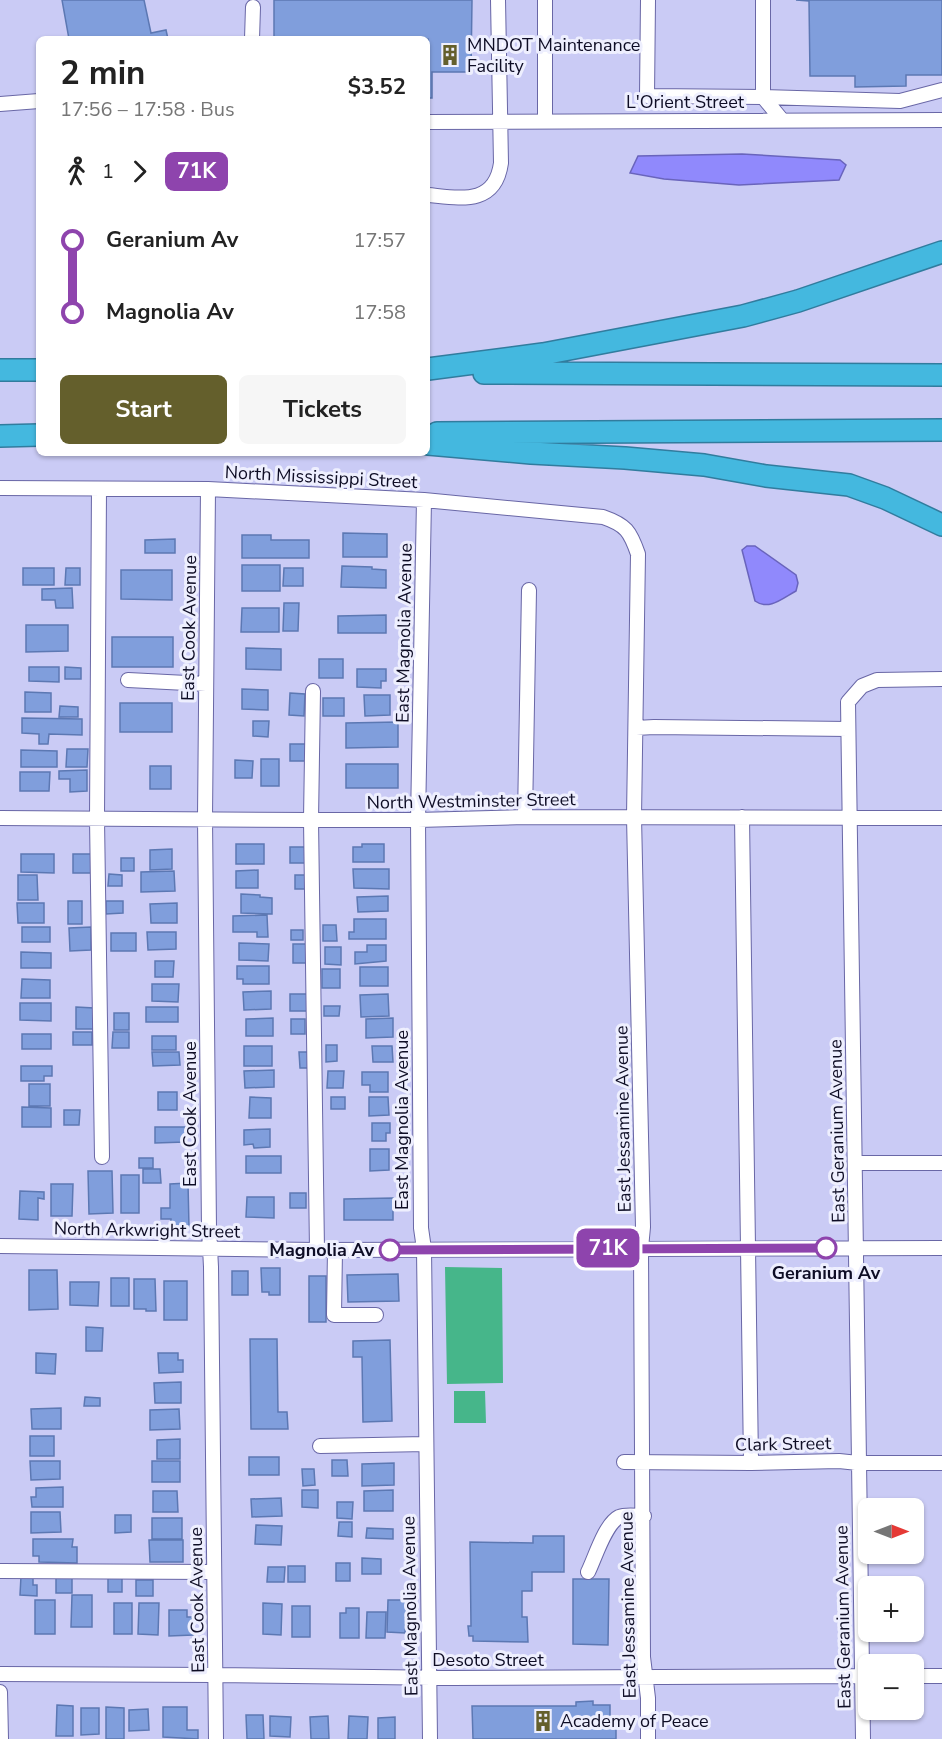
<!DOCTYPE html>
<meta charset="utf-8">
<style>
:root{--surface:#fff;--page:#f6f6f6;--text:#222;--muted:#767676;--accent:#645f2c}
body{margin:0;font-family:"Nunito Sans",sans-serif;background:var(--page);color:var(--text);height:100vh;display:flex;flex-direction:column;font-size:22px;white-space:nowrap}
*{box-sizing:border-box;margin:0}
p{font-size:20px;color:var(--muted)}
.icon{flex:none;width:33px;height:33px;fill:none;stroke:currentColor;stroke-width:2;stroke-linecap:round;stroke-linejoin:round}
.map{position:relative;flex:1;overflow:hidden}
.drawer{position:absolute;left:36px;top:36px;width:394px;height:420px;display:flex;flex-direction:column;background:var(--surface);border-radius:9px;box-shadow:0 2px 4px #0004}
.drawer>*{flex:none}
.badge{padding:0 12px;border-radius:9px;font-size:21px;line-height:39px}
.needle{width:39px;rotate:90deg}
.buttons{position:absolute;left:858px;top:1498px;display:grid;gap:12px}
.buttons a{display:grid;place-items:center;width:66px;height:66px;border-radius:9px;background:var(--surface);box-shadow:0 2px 4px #0004;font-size:30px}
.map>.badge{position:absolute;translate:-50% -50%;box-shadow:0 0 0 3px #fff}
.legs{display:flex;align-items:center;gap:9px;height:66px;padding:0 24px;font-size:20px}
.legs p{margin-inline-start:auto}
.head{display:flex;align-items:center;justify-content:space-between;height:102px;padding:0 24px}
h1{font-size:33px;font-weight:700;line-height:45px}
.primary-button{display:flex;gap:12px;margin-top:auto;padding:12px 24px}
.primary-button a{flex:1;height:69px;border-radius:9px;background:var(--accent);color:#fff;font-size:24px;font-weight:700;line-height:69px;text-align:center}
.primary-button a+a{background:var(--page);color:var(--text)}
ul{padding:0 24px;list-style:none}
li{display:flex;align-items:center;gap:21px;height:72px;font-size:22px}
li i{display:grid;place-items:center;width:9px;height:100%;margin:0 8px;background:currentColor}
li i::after{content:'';width:15px;height:15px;margin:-8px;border:4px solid;border-radius:50%;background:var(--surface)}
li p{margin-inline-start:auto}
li:first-child i{background:linear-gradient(#0000 50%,currentColor 0)}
li:last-child i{background:linear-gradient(currentColor 50%,#0000 0)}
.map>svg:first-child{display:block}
.green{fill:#46b68a}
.water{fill:#9089fc;stroke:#6964bc;stroke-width:1.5}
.building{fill:#809edc;stroke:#5c78b3;stroke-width:1.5}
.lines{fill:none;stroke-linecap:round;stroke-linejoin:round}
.minor-casing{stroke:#6967a6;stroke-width:16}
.highway-casing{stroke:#317c9e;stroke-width:24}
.minor{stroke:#fff;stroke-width:14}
.highway{stroke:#44b8df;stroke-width:21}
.line-1-casing{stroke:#fff;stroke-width:14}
.line-1{stroke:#8e44ad;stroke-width:9}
.stop-1-dot{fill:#fff;stroke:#8e44ad;stroke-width:3}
.labels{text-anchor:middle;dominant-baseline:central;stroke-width:6;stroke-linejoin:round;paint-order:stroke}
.poi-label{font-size:18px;fill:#0e0d25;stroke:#eeeffe;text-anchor:start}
.street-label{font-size:18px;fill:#0e0d25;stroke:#eeeffe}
.stop-label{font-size:18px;font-weight:bold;fill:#0e0d25;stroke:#eeeffe;text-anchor:end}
</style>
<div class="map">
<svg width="942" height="1739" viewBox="0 0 942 1739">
<rect width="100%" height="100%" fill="#cacbf5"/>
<!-- green -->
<path class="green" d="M 445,1267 L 502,1268 L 503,1383 L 447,1384 Z
M 454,1391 L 485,1391 L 486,1423 L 454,1423 Z"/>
<!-- water -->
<path class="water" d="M 742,154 L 840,160 L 846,165 L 839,180 L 739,185 L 664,179 L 630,173 L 638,156 Z
M 747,546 L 755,546 L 796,575 L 798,583 L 796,591 C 783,598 769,611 755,601 L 742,550 Z"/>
<!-- building -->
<path class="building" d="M 62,0 L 144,0 L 151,33 L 166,30 L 168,39 L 69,39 Z
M 274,0 L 472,0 L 471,72 L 432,72 L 432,98 L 428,98 L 428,39 L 274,39 Z
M 796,0 L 942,0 L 942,75 L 906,75 L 906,86 L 855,87 L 855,76 L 810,76 L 809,1 Z
M 343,533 L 387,534 L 387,557 L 343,557 Z
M 242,535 L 271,535 L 271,540 L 309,540 L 309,558 L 242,558 Z
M 175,539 L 175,553 L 145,553 L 145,540 Z
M 242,565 L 280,565 L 280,591 L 242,591 Z
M 342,566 L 372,567 L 372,569 L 386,570 L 386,588 L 341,587 Z
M 23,568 L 54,568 L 54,585 L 23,585 Z
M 66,568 L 80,568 L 80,585 L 65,585 Z
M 284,568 L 303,568 L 303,586 L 283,586 Z
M 121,570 L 172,570 L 172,600 L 121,599 Z
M 72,588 L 73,608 L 56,608 L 55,600 L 42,600 L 42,589 Z
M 284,603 L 299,603 L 298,631 L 283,631 Z
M 242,608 L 279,608 L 279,632 L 241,632 Z
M 386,615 L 386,633 L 338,633 L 338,616 Z
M 26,625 L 68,625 L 68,651 L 26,652 Z
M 112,637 L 173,637 L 173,667 L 112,667 Z
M 246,648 L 281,649 L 281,670 L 246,669 Z
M 319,659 L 343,659 L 343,678 L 319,678 Z
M 29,667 L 59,667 L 59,682 L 29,681 Z
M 65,667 L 81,668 L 81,679 L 65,679 Z
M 357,669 L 386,669 L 386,681 L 381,681 L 381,688 L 357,687 Z
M 242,689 L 268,690 L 268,710 L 242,709 Z
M 25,692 L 51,693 L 51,712 L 25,712 Z
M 290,693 L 305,694 L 304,716 L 289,715 Z
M 364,695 L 390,695 L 390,715 L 365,716 Z
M 323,698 L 344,698 L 344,716 L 323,716 Z
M 120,703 L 172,703 L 172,732 L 120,732 Z
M 60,706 L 78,707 L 78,717 L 59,717 Z
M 22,718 L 82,719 L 82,735 L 49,734 L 48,744 L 39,744 L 39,734 L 22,733 Z
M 253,721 L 269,721 L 268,737 L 253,736 Z
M 398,722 L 398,747 L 346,748 L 346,723 Z
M 290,744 L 306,744 L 305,761 L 290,761 Z
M 67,749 L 88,749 L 87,767 L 66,767 Z
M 21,750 L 57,751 L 57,767 L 21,767 Z
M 261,759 L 279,759 L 279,786 L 261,786 Z
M 235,760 L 253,761 L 252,778 L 235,778 Z
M 346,764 L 398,764 L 398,788 L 346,788 Z
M 150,766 L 171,766 L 171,789 L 150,789 Z
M 87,770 L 87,791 L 70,792 L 70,779 L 59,779 L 59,771 Z
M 20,772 L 50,772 L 49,791 L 20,791 Z
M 236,844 L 264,844 L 264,864 L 236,864 Z
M 362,844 L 384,844 L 384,862 L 353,862 L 353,847 L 362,847 Z
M 290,847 L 307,847 L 307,863 L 290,863 Z
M 172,849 L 172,869 L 150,870 L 150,850 Z
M 21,854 L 54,854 L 54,873 L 21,872 Z
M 73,854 L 91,854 L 91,873 L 73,873 Z
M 121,858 L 134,858 L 134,871 L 121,871 Z
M 353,869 L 389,869 L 389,889 L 354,888 Z
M 258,870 L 258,888 L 236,888 L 236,871 Z
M 174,871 L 175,891 L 141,892 L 141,872 Z
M 109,874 L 122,875 L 122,886 L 108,886 Z
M 18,875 L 37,875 L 38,900 L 18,900 Z
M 295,875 L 307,875 L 307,889 L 295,889 Z
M 241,894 L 260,895 L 260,897 L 272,898 L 272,914 L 241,913 Z
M 388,896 L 388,911 L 358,912 L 357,897 Z
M 68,901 L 82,901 L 82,924 L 68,924 Z
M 106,901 L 123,901 L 123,913 L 106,914 Z
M 17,903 L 44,903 L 44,923 L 18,923 Z
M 177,903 L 177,923 L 151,923 L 150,904 Z
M 267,915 L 268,937 L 257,937 L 257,932 L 233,932 L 233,916 Z
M 354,919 L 386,919 L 386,939 L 349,939 L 349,932 L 354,932 Z
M 323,925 L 336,925 L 337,941 L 323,941 Z
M 22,927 L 50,927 L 50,942 L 22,942 Z
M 91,927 L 91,950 L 70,951 L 69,928 Z
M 291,930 L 303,930 L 303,940 L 291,940 Z
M 147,932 L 176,932 L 176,949 L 148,950 Z
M 111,933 L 136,933 L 136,951 L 111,951 Z
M 239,943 L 269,944 L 268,961 L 239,960 Z
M 293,944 L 307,944 L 307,963 L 293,963 Z
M 367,945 L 386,945 L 386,961 L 355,964 L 355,952 L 367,952 Z
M 325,947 L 341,947 L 341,965 L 325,964 Z
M 21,952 L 51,953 L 51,968 L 21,968 Z
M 155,961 L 174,961 L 173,977 L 155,977 Z
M 237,966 L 269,966 L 269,984 L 243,984 L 243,979 L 237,979 Z
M 360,967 L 388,967 L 388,986 L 360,986 Z
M 322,969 L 340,969 L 340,988 L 322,988 Z
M 22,979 L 50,980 L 50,998 L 21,998 Z
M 152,984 L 179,984 L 178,1002 L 152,1001 Z
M 271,991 L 271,1009 L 244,1010 L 243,992 Z
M 290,994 L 307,994 L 307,1011 L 290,1011 Z
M 388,994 L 389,1016 L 361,1017 L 360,995 Z
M 20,1003 L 51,1003 L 51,1021 L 20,1020 Z
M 324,1006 L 340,1006 L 339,1016 L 324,1016 Z
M 76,1007 L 94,1008 L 94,1029 L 76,1029 Z
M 146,1007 L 178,1007 L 178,1022 L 146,1022 Z
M 114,1013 L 129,1013 L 129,1030 L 114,1030 Z
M 273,1018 L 273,1036 L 246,1036 L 246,1019 Z
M 393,1018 L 393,1037 L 366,1038 L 366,1019 Z
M 291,1019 L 305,1019 L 305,1034 L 291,1034 Z
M 73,1032 L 92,1032 L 92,1045 L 73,1045 Z
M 113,1032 L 129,1032 L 129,1048 L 112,1048 Z
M 22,1034 L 51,1034 L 51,1049 L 22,1049 Z
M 152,1036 L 176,1036 L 176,1050 L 152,1050 Z
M 326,1045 L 337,1045 L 337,1061 L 326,1062 Z
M 244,1046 L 272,1046 L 272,1066 L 244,1066 Z
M 372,1046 L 392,1046 L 393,1062 L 373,1062 Z
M 152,1052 L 179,1052 L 180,1065 L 153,1066 Z
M 299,1052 L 308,1052 L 309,1068 L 300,1068 Z
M 21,1066 L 52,1066 L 52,1076 L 44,1076 L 44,1081 L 21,1081 Z
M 274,1070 L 274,1087 L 245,1088 L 244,1071 Z
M 328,1071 L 344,1071 L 343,1088 L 327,1088 Z
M 362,1072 L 388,1072 L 388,1092 L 370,1092 L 370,1085 L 362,1085 Z
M 29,1084 L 50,1084 L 50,1106 L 29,1106 Z
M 158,1092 L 177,1092 L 177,1110 L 158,1110 Z
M 250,1097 L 271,1098 L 271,1118 L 249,1118 Z
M 331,1097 L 345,1097 L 345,1109 L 331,1109 Z
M 369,1097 L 388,1097 L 389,1115 L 369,1116 Z
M 22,1107 L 51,1108 L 51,1127 L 22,1127 Z
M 64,1110 L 80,1110 L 79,1125 L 64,1125 Z
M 372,1123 L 390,1123 L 390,1133 L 386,1133 L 386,1141 L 372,1141 Z
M 155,1127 L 185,1127 L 185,1142 L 155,1143 Z
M 270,1129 L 270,1147 L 254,1148 L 253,1144 L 244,1145 L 244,1130 Z
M 370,1149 L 389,1149 L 389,1170 L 370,1171 Z
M 246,1156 L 281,1156 L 281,1173 L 246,1173 Z
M 139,1158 L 153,1158 L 153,1168 L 139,1168 Z
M 143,1169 L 160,1169 L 161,1183 L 143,1183 Z
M 88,1171 L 112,1171 L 113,1213 L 89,1214 Z
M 121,1175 L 139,1175 L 139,1213 L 121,1213 Z
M 188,1183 L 189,1227 L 171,1227 L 171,1219 L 161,1219 L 161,1208 L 170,1208 L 170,1184 Z
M 51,1184 L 73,1184 L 72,1216 L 51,1216 Z
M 20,1191 L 44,1192 L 44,1199 L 38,1198 L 38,1220 L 19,1219 Z
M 290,1193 L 306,1193 L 306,1208 L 290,1208 Z
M 247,1197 L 274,1197 L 274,1218 L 246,1217 Z
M 393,1198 L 393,1220 L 344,1220 L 344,1199 Z
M 261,1268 L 280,1268 L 280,1295 L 269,1295 L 269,1292 L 262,1292 Z
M 29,1270 L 57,1270 L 58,1309 L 29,1310 Z
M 232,1271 L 248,1271 L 248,1295 L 232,1295 Z
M 398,1274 L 399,1301 L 348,1302 L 347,1275 Z
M 309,1276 L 326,1276 L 326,1322 L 309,1322 Z
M 111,1278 L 129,1278 L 129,1306 L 111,1306 Z
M 134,1279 L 155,1279 L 156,1311 L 146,1311 L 146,1309 L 134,1309 Z
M 164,1281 L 187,1281 L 187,1320 L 164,1320 Z
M 70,1282 L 99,1282 L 98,1306 L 70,1305 Z
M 86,1327 L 103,1328 L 102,1351 L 86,1351 Z
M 250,1339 L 277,1339 L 278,1412 L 287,1412 L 288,1429 L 251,1429 Z
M 390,1340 L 392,1421 L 363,1422 L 362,1357 L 353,1357 L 353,1341 Z
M 36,1353 L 56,1354 L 55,1374 L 36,1373 Z
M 158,1353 L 178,1353 L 178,1360 L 183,1360 L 183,1372 L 159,1373 Z
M 181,1382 L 181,1403 L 155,1403 L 154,1383 Z
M 85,1397 L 100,1398 L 100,1406 L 84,1406 Z
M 61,1408 L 61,1429 L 32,1429 L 31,1409 Z
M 179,1409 L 180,1429 L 150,1430 L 150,1410 Z
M 30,1436 L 54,1436 L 54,1456 L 30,1456 Z
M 180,1439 L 180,1459 L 157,1459 L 157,1440 Z
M 249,1457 L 279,1457 L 279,1475 L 249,1475 Z
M 332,1460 L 347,1460 L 348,1476 L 332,1476 Z
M 30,1461 L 60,1461 L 60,1479 L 31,1480 Z
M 152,1461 L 180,1461 L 180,1482 L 152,1482 Z
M 394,1463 L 394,1485 L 362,1486 L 362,1464 Z
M 302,1469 L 314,1469 L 315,1485 L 303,1486 Z
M 63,1487 L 63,1507 L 32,1507 L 31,1497 L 36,1497 L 36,1488 Z
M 302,1490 L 318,1490 L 318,1508 L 302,1507 Z
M 393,1490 L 393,1511 L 364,1511 L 364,1491 Z
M 153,1491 L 177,1491 L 178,1512 L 153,1512 Z
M 281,1498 L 282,1516 L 252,1517 L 251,1499 Z
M 337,1502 L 353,1502 L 352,1519 L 337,1518 Z
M 31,1512 L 60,1512 L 61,1532 L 31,1533 Z
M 115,1515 L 131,1515 L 131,1532 L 115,1533 Z
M 152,1518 L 182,1518 L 182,1539 L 152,1539 Z
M 339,1522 L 352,1522 L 352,1537 L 338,1536 Z
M 256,1525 L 282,1526 L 281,1545 L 255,1544 Z
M 367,1528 L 393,1529 L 393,1539 L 366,1538 Z
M 533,1536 L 564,1536 L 564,1572 L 532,1572 L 532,1591 L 522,1591 L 522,1617 L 527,1617 L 528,1642 L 473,1641 L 473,1636 L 469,1636 L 468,1626 L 471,1626 L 470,1542 L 533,1543 Z
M 33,1539 L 73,1539 L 72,1547 L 77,1547 L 77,1563 L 39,1562 L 39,1556 L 33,1556 Z
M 149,1540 L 183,1540 L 183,1562 L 150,1562 Z
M 362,1558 L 381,1559 L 381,1574 L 362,1574 Z
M 336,1563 L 350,1563 L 350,1581 L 336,1581 Z
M 288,1566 L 305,1566 L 305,1582 L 288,1582 Z
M 268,1567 L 285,1567 L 284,1582 L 267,1582 Z
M 21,1576 L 33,1576 L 33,1585 L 37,1585 L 37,1596 L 20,1595 Z
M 56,1578 L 72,1578 L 72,1593 L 56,1593 Z
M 108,1578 L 122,1578 L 122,1592 L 108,1592 Z
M 573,1579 L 609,1579 L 608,1645 L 573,1644 Z
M 136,1580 L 153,1580 L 153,1596 L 136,1596 Z
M 72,1595 L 92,1595 L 92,1627 L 71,1627 Z
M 35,1600 L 55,1600 L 55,1634 L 35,1634 Z
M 388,1600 L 407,1600 L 405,1633 L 387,1632 Z
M 114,1603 L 132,1603 L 132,1634 L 114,1634 Z
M 139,1603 L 159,1603 L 158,1635 L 138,1634 Z
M 263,1603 L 282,1604 L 281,1635 L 263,1634 Z
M 292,1606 L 310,1606 L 310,1637 L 292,1637 Z
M 346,1608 L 359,1608 L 359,1638 L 340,1638 L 340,1613 L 346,1613 Z
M 169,1610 L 187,1610 L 187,1617 L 192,1617 L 193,1635 L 169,1636 Z
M 367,1612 L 386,1612 L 385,1638 L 366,1638 Z
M 593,1701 L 593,1705 L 610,1705 L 610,1715 L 616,1728 L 616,1739 L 473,1739 L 472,1706 L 576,1706 L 576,1702 Z
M 57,1705 L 73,1706 L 73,1736 L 56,1736 Z
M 106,1707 L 124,1708 L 124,1739 L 106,1739 Z
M 163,1707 L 187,1707 L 187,1730 L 198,1730 L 198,1739 L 163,1737 Z
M 81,1708 L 99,1708 L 99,1734 L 81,1735 Z
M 148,1709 L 149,1730 L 129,1731 L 129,1710 Z
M 246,1715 L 263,1715 L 264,1739 L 247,1739 Z
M 270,1716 L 291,1717 L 290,1737 L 270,1736 Z
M 328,1716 L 329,1739 L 311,1739 L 310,1717 Z
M 349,1716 L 368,1717 L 367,1739 L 348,1739 Z
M 395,1717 L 395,1739 L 378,1739 L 378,1718 Z"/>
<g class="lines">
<defs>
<path id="minor" d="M 545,0 L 545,121
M 648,0 L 647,96 L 763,97 L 900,101 L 942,90
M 763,0 L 763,97 L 782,120
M 252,39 L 253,7
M 0,104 L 39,101
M 428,122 L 942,120
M 428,195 C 460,198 495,206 501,163 L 498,0
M 0,488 L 208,489 L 424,500 L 603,517 C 626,525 630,531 638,554 L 634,817 L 643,1227 L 641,1248 L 643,1657 L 648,1698 L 648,1739
M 99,489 L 97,819 L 102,1157
M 208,489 L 205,818 L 209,1229 L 211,1267 L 216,1739
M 424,500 L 418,820 L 421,1228 L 424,1249 L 430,1739
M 128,680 L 206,684
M 313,691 L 311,820 L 317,1250
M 636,728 L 654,727 L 848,729
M 525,817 L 529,590
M 742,817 L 751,1463
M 0,818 L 311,820 L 418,820 L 525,817 L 942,818
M 856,1163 L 942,1163
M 0,1246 L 317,1250 L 942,1248
M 335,1250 L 334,1315 L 376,1315
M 320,1446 L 426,1444
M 624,1462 L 751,1463 L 839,1461 L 858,1463 L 942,1463
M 0,1571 L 214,1572
M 588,1572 C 595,1558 605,1524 619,1517 C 626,1514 636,1516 644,1516
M 0,1674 L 215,1675 L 451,1678 L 868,1676
M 914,1676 L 942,1676
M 0,1692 L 1,1739
M 863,1739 L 848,702 L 862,686 L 877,680 L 942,679"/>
<path id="highway" d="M 428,369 L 543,354 L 743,316 L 798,301 L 942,252
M 0,370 L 39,370
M 484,373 L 942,375
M 437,433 L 942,430
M 0,436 L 39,435
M 428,444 L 531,453 L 625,458 L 704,465 L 766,476 L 849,485 L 885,498 L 942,525"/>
</defs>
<!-- minor casing -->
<use href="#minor" class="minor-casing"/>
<!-- highway casing -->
<use href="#highway" class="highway-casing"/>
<!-- minor -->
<use href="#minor" class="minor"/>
<!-- highway -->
<use href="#highway" class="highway"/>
</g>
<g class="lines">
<defs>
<path id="line-1" d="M 390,1250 L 826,1248"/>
</defs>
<!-- line-1 casing -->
<use href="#line-1" class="line-1-casing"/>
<!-- line-1 -->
<use href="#line-1" class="line-1"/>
</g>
<!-- icons -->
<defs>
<symbol id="building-bare" viewBox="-9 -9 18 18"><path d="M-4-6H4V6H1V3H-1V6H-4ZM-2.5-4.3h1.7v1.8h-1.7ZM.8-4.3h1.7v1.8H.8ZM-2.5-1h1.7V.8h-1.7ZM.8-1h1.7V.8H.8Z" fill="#645f2c" stroke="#eeeffe" stroke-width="2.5" paint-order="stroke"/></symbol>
</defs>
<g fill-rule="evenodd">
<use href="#building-bare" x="435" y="40" width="30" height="30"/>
<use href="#building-bare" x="528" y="1706" width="30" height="30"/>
</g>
<!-- markers -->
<g class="stop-1-dot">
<circle cx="826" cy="1248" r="10"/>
<circle cx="390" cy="1250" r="10"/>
</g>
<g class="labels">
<!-- poi labels -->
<g class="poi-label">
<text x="467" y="45">MNDOT Maintenance<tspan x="467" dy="21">Facility</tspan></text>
<text x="560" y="1721">Academy of Peace</text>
</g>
<!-- street labels -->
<g class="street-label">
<text x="685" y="102">L'Orient Street</text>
<text transform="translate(321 477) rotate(3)">North Mississippi Street</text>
<text transform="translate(189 628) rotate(-89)">East Cook Avenue</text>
<text transform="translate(404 633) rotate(-89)">East Magnolia Avenue</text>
<text transform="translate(471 801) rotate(-1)">North Westminster Street</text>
<text transform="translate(190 1114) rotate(-90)">East Cook Avenue</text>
<text transform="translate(623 1119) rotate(-91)">East Jessamine Avenue</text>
<text transform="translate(402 1120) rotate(-90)">East Magnolia Avenue</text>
<text transform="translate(837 1131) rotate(-91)">East Geranium Avenue</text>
<text transform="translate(147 1230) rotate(1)">North Arkwright Street</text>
<text transform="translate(783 1444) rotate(-1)">Clark Street</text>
<text transform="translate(197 1600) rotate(-91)">East Cook Avenue</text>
<text transform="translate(628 1605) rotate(-91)">East Jessamine Avenue</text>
<text transform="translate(410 1606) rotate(-91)">East Magnolia Avenue</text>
<text transform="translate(843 1617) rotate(-91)">East Geranium Avenue</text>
<text x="488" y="1660">Desoto Street</text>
</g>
<!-- stop labels -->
<g class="stop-label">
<text x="374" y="1250">Magnolia Av</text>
<text x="826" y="1273" text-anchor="middle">Geranium Av</text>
</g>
</g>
</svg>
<div class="buttons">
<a><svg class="needle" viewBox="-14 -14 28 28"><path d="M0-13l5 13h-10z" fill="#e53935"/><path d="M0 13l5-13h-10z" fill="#767676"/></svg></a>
<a>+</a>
<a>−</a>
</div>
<b class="badge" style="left:608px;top:1248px;background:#8e44ad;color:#fff">71K</b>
<section class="drawer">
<div class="head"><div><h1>2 min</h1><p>17:56 – 17:58 · Bus</p></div><b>$3.52</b></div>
<div class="legs"><svg class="icon" aria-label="walk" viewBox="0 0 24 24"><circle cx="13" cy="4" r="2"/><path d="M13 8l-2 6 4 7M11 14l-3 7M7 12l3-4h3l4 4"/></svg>1<svg class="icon" aria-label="forward" viewBox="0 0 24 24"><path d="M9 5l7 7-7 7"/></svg><b class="badge" style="background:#8e44ad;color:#fff">71K</b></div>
<ul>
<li><i style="color:#8e44ad"></i><b>Geranium Av</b><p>17:57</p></li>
<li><i style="color:#8e44ad"></i><b>Magnolia Av</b><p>17:58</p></li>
</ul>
<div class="primary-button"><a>Start</a><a>Tickets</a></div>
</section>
</div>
